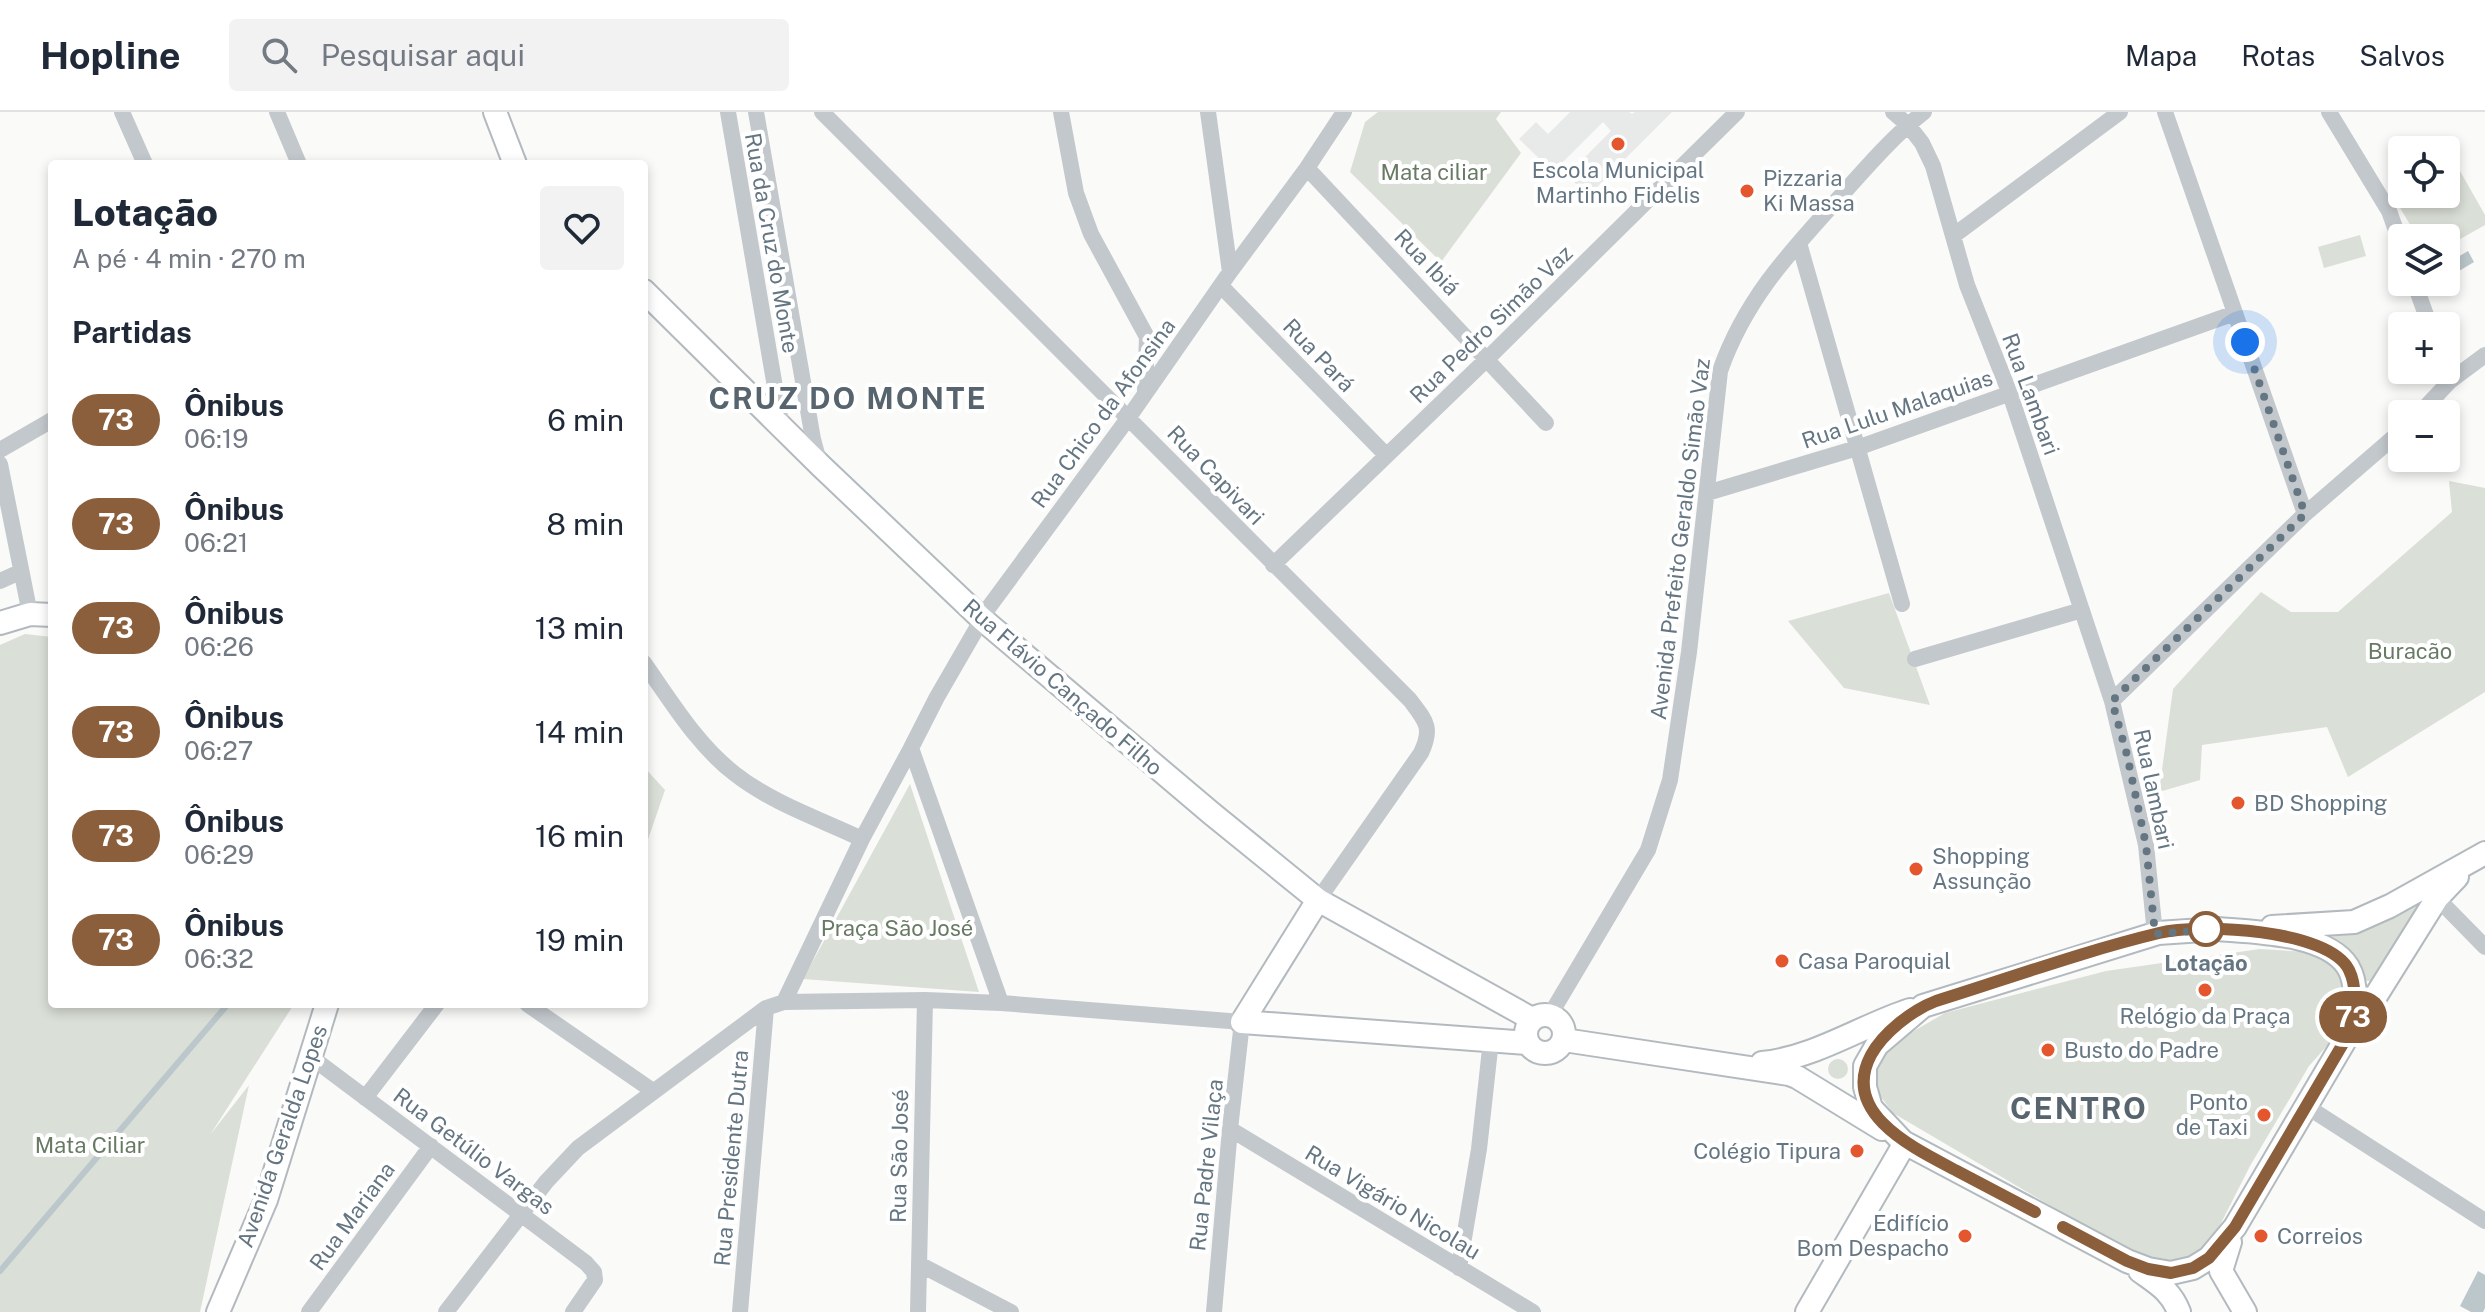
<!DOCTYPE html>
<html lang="pt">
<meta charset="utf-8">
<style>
:root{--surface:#fff;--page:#f2f2f3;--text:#1f2937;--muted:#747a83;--line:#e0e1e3}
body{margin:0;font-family:"Public Sans",sans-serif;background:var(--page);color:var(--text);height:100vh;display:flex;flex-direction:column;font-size:30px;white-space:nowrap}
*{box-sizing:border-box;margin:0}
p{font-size:26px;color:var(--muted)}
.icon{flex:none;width:44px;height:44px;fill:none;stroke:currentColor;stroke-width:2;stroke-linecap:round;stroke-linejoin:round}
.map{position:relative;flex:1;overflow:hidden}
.sheet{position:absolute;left:48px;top:48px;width:600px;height:848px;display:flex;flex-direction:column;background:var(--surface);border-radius:8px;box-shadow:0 4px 12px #0003}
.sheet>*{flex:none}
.badge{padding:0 16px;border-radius:26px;font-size:28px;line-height:52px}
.fabs{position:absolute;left:2388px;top:24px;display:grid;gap:16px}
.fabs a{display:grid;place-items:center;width:72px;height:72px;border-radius:8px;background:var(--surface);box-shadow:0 4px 12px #0003;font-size:40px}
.you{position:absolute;width:40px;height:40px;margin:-20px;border:6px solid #fff;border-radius:50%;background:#1a73e8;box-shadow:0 0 0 12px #1a73e833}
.map>.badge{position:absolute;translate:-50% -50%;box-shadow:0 0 0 4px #fff}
h2{padding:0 24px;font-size:30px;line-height:72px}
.round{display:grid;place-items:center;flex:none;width:84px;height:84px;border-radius:8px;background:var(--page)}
.head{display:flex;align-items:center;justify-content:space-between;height:136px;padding:0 24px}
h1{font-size:38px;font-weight:800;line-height:60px}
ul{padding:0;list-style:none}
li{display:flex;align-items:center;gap:24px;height:104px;padding:0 24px}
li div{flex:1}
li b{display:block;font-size:30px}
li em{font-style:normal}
li .badge{min-width:88px;font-weight:700;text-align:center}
header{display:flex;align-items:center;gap:48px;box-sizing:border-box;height:112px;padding:0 40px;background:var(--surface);border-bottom:2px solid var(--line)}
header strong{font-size:38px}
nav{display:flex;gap:44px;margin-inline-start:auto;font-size:28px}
.search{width:560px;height:72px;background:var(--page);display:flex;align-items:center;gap:20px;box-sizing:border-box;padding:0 28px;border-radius:8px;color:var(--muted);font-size:30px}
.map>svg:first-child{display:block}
.built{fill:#e8e9e9}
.green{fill:#dadfd7}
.water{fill:#bbc7cb}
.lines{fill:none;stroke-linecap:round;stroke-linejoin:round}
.stream{stroke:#bbc7cb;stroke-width:6}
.secondary-casing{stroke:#b3babf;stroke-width:26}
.street{stroke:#c3c8cc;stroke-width:16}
.secondary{stroke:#fff;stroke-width:22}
.line-casing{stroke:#fff;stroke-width:18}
.line{stroke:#8b5e3c;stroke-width:12}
.walk{stroke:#657683;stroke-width:8;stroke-dasharray:0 14.4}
.poi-dot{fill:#e4572e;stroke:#fff;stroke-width:3}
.stop-dot{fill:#fff;stroke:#8b5e3c;stroke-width:4}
.labels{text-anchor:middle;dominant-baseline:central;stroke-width:8;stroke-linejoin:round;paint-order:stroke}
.poi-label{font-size:22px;fill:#657683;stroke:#fff;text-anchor:start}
.park-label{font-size:22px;fill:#687a64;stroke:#fff}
.street-label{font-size:22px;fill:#657683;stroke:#fff}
.stop-label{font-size:22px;font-weight:bold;fill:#657683;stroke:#fff}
.district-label{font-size:30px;font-weight:bold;letter-spacing:2px;fill:#57646e;stroke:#fff}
</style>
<header>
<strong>Hopline</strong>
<div class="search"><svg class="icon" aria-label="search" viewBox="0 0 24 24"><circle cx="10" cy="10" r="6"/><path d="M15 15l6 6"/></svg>Pesquisar aqui</div>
<nav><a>Mapa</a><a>Rotas</a><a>Salvos</a></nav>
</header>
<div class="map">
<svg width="2485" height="1200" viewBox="0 0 2485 1200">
<rect width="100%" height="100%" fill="#fafaf8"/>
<!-- built -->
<path class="built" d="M 1570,0 L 1629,0 L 1632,2 L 1635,0 L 1672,0 L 1588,84 L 1567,63 L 1611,19 L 1603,10 L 1553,60 L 1519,27 L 1536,10 L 1548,22 Z"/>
<!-- green -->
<path class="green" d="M 1378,0 L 1501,0 L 1496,7 L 1521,41 L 1441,150 L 1350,60 L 1365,10 Z
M 2460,59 L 2485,103 L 2485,113 L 2446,135 L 2446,126 L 2418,126 L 2399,94 L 2420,82 L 2446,82 L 2446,67 Z
M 2360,123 L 2366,144 L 2324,156 L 2318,135 Z
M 2449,369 L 2485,376 L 2485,580 L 2348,665 L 2327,615 L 2202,633 L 2200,668 L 2159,680 L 2173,577 L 2261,480 L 2291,500 L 2338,500 L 2452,400 Z
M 1889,481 L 1930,593 L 1844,576 L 1788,509 Z
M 25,522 L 52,525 L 52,892 L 294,892 L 210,1023 L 249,973 L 200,1200 L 0,1200 L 0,533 Z
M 644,655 L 665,678 L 644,739 Z
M 910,672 L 979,880 L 803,867 Z
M 2418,788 L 2420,795 L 2394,832 L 2377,865 L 2374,869 L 2364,869 L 2331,827 L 2333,824 L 2381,812 Z
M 2260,837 L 2308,840 L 2331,847 L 2349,875 L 2342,917 L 2309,954 L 2250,1054 L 2214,1125 L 2193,1148 L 2156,1152 L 2124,1137 L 1893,1001 L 1878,981 L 1876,952 L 1893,931 L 1945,901 L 2106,859 Z
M1828 957a10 10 0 1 1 20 0a10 10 0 1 1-20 0Z"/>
<!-- water -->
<path class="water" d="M 2468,139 L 2474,150 L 2449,165 L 2446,152 Z
M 2478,1159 L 2485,1163 L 2485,1196 L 2483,1200 L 2471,1200 L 2460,1194 Z"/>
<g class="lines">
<!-- stream -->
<path class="stream" d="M 0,1159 L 228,892"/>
<defs>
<path id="secondary" d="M 495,0 L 515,52
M 644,179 L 821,354 L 982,507 L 1211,701 L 1318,788 L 1532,907
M 0,511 L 30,502 L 52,503
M 2272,815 L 2354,810 L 2390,794 L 2485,741
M 2218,817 C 2255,820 2327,821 2348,855 C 2359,873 2354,899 2351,918 L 2235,1115 L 2209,1146 L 2193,1156 L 2171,1161 L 2148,1157 L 2127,1149 L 1903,1030 L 1871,996 L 1865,975 L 1865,954 L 1877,933 L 1923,894 L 2158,821 Z
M1526 922a19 19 0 1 1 38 0a19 19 0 1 1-38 0Z
M 1242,910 L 1528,931
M 1242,910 L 1318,788
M 2351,917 L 2372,890 L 2437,786 L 2457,765
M 1564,928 L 1789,962 L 1797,965 L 1882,1017
M 1762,951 C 1814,946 1861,914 1910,898
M 2230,1130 L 2221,1159 L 2245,1200
M 2140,1159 C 2158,1172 2171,1179 2179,1200
M 218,1200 L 266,1088 L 327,892
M 1807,1200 L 1905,1031"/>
</defs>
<!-- secondary casing -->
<use href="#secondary" class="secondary-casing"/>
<!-- street -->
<path class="street" d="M 122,0 L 145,52
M 277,0 L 299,52
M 728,0 L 782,316
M 756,0 L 813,327 L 820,353
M 822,0 L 1410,588 C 1426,609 1433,616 1421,641 L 1318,788
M 1061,0 L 1076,81 L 1091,122 L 1147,225 L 1145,279
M 1208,0 L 1230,160
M 1893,0 L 1908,13 L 1922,31 L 1933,54 L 1967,173 L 2010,282 L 2112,589 L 2146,733 L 2155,822
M 2165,0 L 2305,402
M 2329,0 L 2389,99 L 2402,135
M 1307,56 L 1546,311
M 1953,124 L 2120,0
M 1799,131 L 1902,492
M 2414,170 L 2430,214
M 1221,174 L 1386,343
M 2419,302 L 2450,269 L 2485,243
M 0,338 L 52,308
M 0,352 L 30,502
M 1707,381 L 1857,336 L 2235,201
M 1273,453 L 1488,246 L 1737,0
M 0,469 L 20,460
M 1915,547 L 2082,498
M 644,551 C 671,589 697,633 735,662 C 772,691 820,707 862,727
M 2112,589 L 2305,402 L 2402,318
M 911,636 L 937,585 L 989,495 L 1129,305 L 1230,160 L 1307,56 L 1344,0
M 2437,786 L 2485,835
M 784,890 L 862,727 L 911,636 L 1001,891
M 527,892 L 653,979
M 1550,903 L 1648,738 L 1670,668 L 1689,540 L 1720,259 C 1745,188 1788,142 1838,87 C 1865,57 1892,25 1924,0
M 311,945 L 586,1151 L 594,1160 L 595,1168 L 573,1200
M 365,986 L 437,892
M 2306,994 L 2485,1109
M 1230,1017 L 1533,1200
M 919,1152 L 1011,1200
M 1459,1156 L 1479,1037 L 1491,928
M 309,1200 L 431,1034
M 446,1200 L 546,1070 L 578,1036 L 766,896 L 784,890 L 925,888 L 1001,891 L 1242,910 L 1230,1017 L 1214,1200
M 740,1200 L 766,896
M 918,1200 L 925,888"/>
<!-- secondary -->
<use href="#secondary" class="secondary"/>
</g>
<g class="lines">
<defs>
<path id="line" d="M 2035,1100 C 2010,1087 1984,1073 1959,1060 C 1918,1038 1839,1003 1871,943 C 1883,921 1912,898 1936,889 C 2010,866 2084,839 2159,821 C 2199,811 2329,817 2349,858 C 2358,876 2354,899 2351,918 L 2235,1115 L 2209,1146 L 2193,1156 L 2171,1161 L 2148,1157 L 2127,1149 L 2063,1115"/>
</defs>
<!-- line casing -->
<use href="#line" class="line-casing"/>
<!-- line -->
<use href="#line" class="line"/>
<!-- walk -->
<path class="walk" d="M 2206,817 L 2218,817 L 2155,822 L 2146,733 L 2127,643 L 2112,589 L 2305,402 L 2245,230"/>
</g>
<!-- markers -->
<g class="poi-dot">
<circle cx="1618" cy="32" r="8"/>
<circle cx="1747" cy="79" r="8"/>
<circle cx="2238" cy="691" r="8"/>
<circle cx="1916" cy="757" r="8"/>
<circle cx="1782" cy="849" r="8"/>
<circle cx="2205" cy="878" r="8"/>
<circle cx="2048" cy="938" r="8"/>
<circle cx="2264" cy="1003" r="8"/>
<circle cx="1857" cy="1039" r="8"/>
<circle cx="1965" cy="1124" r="8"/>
<circle cx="2261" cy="1124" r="8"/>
</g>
<circle class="stop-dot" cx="2206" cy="817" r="16"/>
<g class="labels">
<!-- poi labels -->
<g class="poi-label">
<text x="1618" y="58" text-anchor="middle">Escola Municipal<tspan x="1618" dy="25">Martinho Fidelis</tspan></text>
<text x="1763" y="66">Pizzaria<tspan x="1763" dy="25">Ki Massa</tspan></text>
<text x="2254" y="691">BD Shopping</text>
<text x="1932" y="744">Shopping<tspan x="1932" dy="25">Assunção</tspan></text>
<text x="1798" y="849">Casa Paroquial</text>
<text x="2205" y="904" text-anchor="middle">Relógio da Praça</text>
<text x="2064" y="938">Busto do Padre</text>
<text x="2248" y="990" text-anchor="end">Ponto<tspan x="2248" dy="25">de Taxi</tspan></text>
<text x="1841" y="1039" text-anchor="end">Colégio Tipura</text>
<text x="1949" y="1111" text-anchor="end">Edifício<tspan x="1949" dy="25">Bom Despacho</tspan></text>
<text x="2277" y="1124">Correios</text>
</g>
<!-- park labels -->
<g class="park-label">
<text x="1434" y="60">Mata ciliar</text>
<text x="2410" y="539">Buracão</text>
<text x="897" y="816">Praça São José</text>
<text x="90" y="1033">Mata Ciliar</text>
</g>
<!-- street labels -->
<g class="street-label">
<text transform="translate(772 131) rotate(80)">Rua da Cruz do Monte</text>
<text transform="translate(1427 150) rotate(46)">Rua Ibiá</text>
<text transform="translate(1491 212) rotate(-44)">Rua Pedro Simão Vaz</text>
<text transform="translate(1319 243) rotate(46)">Rua Pará</text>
<text transform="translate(2031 282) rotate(70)">Rua Lambari</text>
<text transform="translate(1897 297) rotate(-19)">Rua Lulu Malaquias</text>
<text transform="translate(1103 301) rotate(-54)">Rua Chico da Afonsina</text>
<text transform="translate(1216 363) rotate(46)">Rua Capivari</text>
<text transform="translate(1680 427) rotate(-83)">Avenida Prefeito Geraldo Simão Vaz</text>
<text transform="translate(1063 575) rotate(41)">Rua Flávio Cançado Filho</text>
<text transform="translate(2154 677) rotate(78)">Rua lambari</text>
<text transform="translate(282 1024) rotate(-71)">Avenida Geralda Lopes</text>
<text transform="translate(474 1039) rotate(37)">Rua Getúlio Vargas</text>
<text transform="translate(899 1044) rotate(-89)">Rua São José</text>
<text transform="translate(731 1046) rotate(-85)">Rua Presidente Dutra</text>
<text transform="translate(1206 1053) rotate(-84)">Rua Padre Vilaça</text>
<text transform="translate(1393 1090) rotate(31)">Rua Vigário Nicolau</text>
<text transform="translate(352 1104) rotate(-54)">Rua Mariana</text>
</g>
<!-- stop labels -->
<g class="stop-label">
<text x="2206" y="851">Lotação</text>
</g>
<!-- district labels -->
<g class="district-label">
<text x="848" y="286">CRUZ DO MONTE</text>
<text x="2079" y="996">CENTRO</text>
</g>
</g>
</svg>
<div class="fabs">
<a><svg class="icon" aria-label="locate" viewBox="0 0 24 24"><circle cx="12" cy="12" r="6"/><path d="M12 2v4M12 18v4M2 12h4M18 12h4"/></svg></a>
<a><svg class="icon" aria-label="layers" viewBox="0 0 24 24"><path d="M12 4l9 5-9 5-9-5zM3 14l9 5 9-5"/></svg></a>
<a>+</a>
<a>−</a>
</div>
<div class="you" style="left:2245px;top:230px"></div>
<b class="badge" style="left:2353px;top:905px;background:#8b5e3c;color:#fff">73</b>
<section class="sheet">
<div class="head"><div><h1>Lotação</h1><p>A pé · 4 min · 270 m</p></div><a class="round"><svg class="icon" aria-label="heart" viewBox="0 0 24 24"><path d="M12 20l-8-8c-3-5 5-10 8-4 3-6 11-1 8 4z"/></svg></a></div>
<h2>Partidas</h2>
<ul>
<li><span class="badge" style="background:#8b5e3c;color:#fff">73</span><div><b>Ônibus</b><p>06:19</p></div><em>6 min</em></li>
<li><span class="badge" style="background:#8b5e3c;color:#fff">73</span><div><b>Ônibus</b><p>06:21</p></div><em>8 min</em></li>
<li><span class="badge" style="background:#8b5e3c;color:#fff">73</span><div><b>Ônibus</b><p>06:26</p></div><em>13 min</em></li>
<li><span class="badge" style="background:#8b5e3c;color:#fff">73</span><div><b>Ônibus</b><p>06:27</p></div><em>14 min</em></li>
<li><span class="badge" style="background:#8b5e3c;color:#fff">73</span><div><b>Ônibus</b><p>06:29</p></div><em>16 min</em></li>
<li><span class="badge" style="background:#8b5e3c;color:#fff">73</span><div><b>Ônibus</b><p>06:32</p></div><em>19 min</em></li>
</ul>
</section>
</div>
